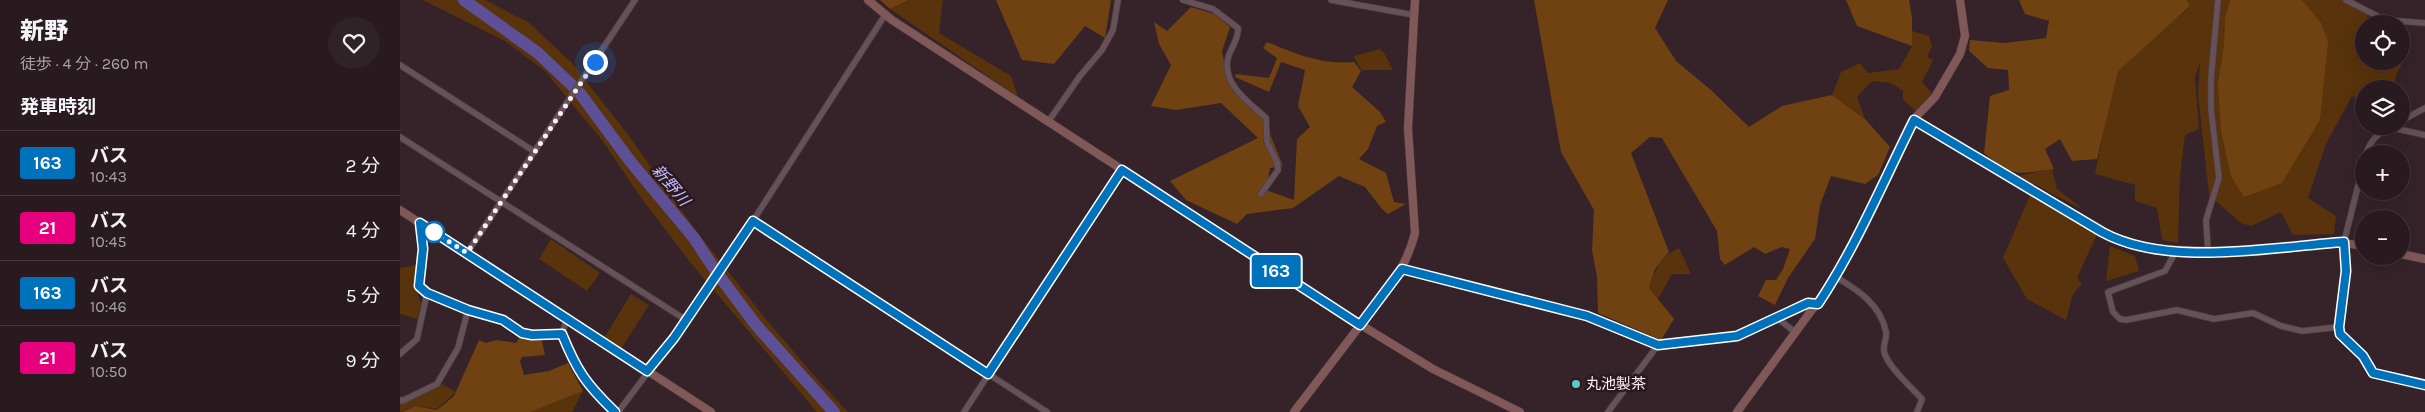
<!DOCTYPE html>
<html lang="ja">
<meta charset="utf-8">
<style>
:root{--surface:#281a1f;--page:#302328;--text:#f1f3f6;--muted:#a5a1a4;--line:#44383d}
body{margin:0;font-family:Karla,"Noto Sans JP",sans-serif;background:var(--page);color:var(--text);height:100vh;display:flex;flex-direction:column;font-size:19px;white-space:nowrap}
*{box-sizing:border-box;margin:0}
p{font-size:16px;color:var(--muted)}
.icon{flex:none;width:28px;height:28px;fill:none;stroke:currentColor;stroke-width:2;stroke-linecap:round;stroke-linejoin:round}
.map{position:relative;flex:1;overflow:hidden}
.panel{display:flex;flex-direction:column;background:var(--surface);width:400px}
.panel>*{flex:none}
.badge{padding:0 10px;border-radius:4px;font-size:18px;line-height:32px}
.buttons{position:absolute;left:1955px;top:15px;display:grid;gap:10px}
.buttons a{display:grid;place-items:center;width:55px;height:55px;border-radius:50%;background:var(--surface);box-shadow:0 5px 20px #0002,0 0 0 1px var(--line);font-size:25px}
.you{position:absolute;width:25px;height:25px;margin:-12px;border:4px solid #fff;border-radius:50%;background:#1a73e8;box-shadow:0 0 0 8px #1a73e833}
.map>.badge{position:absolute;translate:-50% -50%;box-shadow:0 0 0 2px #fff}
h2{padding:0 20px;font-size:19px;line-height:45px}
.round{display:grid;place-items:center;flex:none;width:52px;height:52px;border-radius:26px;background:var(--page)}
.headline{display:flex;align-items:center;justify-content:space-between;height:85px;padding:0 20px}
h1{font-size:24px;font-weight:800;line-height:38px}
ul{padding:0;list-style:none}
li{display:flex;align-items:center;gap:15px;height:65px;padding:0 20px;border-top:1px solid var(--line)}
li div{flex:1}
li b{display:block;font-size:19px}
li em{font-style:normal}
li .badge{min-width:55px;font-weight:700;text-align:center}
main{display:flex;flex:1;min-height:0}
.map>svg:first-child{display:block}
.green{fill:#58330b}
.forest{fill:#704211}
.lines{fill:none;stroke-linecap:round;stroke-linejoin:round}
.river{stroke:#5d5096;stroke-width:12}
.street-casing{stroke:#4d3e44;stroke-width:7}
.secondary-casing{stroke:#4d3e44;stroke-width:9}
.street{stroke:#655157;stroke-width:5.5}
.secondary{stroke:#815858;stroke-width:8}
.line-casing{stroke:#fff;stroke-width:11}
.line{stroke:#0072bc;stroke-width:8}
.walk{stroke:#fceff3;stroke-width:5;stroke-dasharray:0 9}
.stop-dot{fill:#fff;stroke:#0072bc;stroke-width:2.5}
.poi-dot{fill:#53cdca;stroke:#2a191f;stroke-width:2}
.labels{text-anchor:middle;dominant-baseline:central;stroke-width:5;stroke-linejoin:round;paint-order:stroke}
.poi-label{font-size:15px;fill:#fceff3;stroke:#2a191f;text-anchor:start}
.water-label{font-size:16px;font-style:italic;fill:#c3bbf8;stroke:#2a191f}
</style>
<main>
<section class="panel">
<div class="headline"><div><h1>新野</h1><p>徒歩 · 4 分 · 260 m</p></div><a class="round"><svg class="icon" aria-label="heart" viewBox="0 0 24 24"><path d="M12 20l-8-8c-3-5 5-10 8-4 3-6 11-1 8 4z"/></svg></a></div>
<h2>発車時刻</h2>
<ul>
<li><span class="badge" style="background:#0072bc;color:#fff">163</span><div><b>バス</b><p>10:43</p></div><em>2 分</em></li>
<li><span class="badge" style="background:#e6007e;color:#fff">21</span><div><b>バス</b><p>10:45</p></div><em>4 分</em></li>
<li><span class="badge" style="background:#0072bc;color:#fff">163</span><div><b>バス</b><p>10:46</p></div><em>5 分</em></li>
<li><span class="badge" style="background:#e6007e;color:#fff">21</span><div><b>バス</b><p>10:50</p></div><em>9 分</em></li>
</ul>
</section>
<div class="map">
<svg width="2025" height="412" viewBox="0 0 2025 412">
<rect width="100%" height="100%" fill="#352329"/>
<!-- green -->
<path class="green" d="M 23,0 L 85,0 L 128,22 L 172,63 L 229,136 L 294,228 L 364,317 L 417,379 L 448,412 L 417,412 L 290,262 L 239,195 L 202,140 L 145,71 L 105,41 Z
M 510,0 L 543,0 L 539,33 L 611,76 L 618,97 L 490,9 Z
M 1787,0 L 1945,0 L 1968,13 L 1966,24 L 1964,24 L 1960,45 L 1964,47 L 1964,61 L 2004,60 L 1997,73 L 1993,89 L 1964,89 L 1964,101 L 1952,96 L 1926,144 L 1908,198 L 1936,216 L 1934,234 L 1893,235 L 1881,212 L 1851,226 L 1841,223 L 1809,195 L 1798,94 L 1800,63 L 1795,77 L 1799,129 L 1785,135 L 1780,176 L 1778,243 L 1762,240 L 1757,208 L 1735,201 L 1735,185 L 1695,174 L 1716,69 L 1790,7 Z
M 1512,31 L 1529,36 L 1532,46 L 1527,57 L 1533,60 L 1522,82 L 1532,93 L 1517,112 L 1503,100 L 1503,91 L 1491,83 L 1472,81 L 1457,97 L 1465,119 L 1432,95 L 1441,72 L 1460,63 L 1468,73 L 1499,69 L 1512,46 Z
M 980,49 L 984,53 L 993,70 L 961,70 L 954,56 Z
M 1652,169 L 1657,189 L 1684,210 L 1618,176 Z
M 1630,195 L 1697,234 L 1677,278 L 1682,284 L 1673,294 L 1666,320 L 1627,299 L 1603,258 Z
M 151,239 L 200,273 L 187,291 L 139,259 Z
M 1710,246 L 1735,256 L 1739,271 L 1706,281 Z
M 1279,248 L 1291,274 L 1272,274 L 1258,299 L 1249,288 C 1255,270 1261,256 1279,248 Z
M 16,265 L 15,285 L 21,304 L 17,319 L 0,314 L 0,268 Z
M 231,294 L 249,305 L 221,349 L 204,338 Z
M 42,384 L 56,392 L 37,409 L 15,406 L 0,412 L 0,401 Z
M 183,391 L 172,412 L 129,412 Z"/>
<!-- forest -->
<path class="forest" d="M 480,0 L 509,0 L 490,9 Z
M 596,0 L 711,0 L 705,38 L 685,26 L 654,64 L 622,60 Z
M 1134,0 L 1268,0 L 1255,28 L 1276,61 L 1311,90 L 1349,127 L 1382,106 L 1432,95 L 1465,119 L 1490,147 L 1478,175 L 1465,184 L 1431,176 L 1420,205 L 1415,239 L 1388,278 L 1375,305 L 1358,296 L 1366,280 L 1376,280 L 1383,269 L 1390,249 L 1382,247 L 1365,254 L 1354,247 L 1325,265 L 1320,259 L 1317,231 L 1262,138 L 1250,137 L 1231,153 L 1269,252 L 1255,269 L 1249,288 L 1274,319 L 1261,340 L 1198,313 L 1197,277 L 1192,250 L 1194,210 L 1161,152 Z
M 1446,0 L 1509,0 L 1512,18 L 1512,46 L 1457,26 Z
M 1619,0 L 1787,0 L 1790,6 L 1718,71 L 1697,159 L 1672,161 L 1660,139 L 1645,149 L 1654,169 C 1616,174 1615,178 1584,153 L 1590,96 L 1609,90 L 1608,70 L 1588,68 L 1569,51 L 1570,40 L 1604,43 L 1646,38 L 1649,21 L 1625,14 Z
M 1830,0 L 1902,0 L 1921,23 L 1928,41 L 1920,120 L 1882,183 L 1844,197 L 1831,176 L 1821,131 L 1818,84 L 1824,45 L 1825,19 Z
M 791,7 L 814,14 L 830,27 L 822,51 L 827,75 L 834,88 L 860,110 L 883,166 L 870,168 L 866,190 L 894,200 L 897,139 L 910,127 L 898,106 L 905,70 L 881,62 L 869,92 L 835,77 L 836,74 L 869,78 L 877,58 L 863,48 L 867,42 C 896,54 922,65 954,62 L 961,71 L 952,87 L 980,112 L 986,122 L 977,126 L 968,149 L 959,159 L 986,173 L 994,202 L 1006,204 L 988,214 L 982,209 L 965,187 L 939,176 L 893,208 L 847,214 L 837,224 L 786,200 L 770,181 L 858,138 L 821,103 L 776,110 L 751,106 L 771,65 L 759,44 L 754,22 L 767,31 Z
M 141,336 L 145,355 L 122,357 L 120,361 L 124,375 L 149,371 L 168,363 L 183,391 L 130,412 L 2,412 L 15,406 L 37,410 L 54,396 L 79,340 L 86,343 L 96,340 L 116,343 L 120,337 Z"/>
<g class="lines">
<!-- river -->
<path class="river" d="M 64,0 L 138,53 L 179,92 L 230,161 L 294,238 L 317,273 L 356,325 L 434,412"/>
<defs>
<path id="street" d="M 783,0 L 813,9 L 838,28 C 839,39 831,47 828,58 C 822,85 849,102 866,118 L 867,142 L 877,162 L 878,170 L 861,194
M 931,0 L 1014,15
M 1946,0 L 1985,20 L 2025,23
M 0,65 L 135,152
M 2001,121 L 2025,108
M 648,122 L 680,76 L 702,50 L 713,30 L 718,0
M 1995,126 L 1998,129 L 2025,135
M 0,137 L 286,320
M 1966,154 C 1970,140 1979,133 1991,126
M 1964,162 L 1944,242 L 1946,271 L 1939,327 L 1941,334 L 1963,356 L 1973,373 L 2025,385
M 353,221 L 647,412
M 1776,251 L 1765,271 L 1708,292 L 1713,312 L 1720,319 L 1726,320 L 1777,310 L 1814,319 L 1853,313 L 1881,326 L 1902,331 L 1939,327
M 1808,251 L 1806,220 L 1819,178 L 1811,109 L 1811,78 L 1818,0
M 67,253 L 235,0
M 1002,269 L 1187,316 L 1258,345 L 1337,336 L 1408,303 L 1418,304
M 1436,277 C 1458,290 1481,305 1486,332 C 1487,338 1483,345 1484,351 C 1486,365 1513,389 1522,399 L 1517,412
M 27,293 L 68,310
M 1377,318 L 1395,332
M 162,334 L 167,318
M 0,354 L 17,339 L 27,293 L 19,286 L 23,249 L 20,223
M 0,400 L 2,401 L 37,384 L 58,348 L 68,310 L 103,319 L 122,333 L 133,335 L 162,334 C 178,371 185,384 215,412
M 218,412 L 274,338 L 324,266 L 485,15
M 564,412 L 722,170
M 1208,412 L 1258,345"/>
<path id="secondary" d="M 468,0 L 492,20 L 961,325 L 1033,369 L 1120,412
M 1513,120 L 1693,227 C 1734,250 1773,251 1819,251 C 1833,251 1847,253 1861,251 C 1895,247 1929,239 1964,246
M 0,210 L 311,412
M 2001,254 L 2025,259
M 894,412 L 991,285 C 1002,269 1010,253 1015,233 L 1008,128 L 1015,0
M 1337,412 L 1436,277 L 1513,120 L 1535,97 L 1560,54 L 1565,36 L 1560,0"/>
</defs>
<!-- street casing -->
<use href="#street" class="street-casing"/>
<!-- secondary casing -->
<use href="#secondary" class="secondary-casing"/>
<!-- street -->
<use href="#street" class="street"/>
<!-- secondary -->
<use href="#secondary" class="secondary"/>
</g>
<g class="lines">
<defs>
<path id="line" d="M 215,412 C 186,384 177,371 162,334 L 132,335 L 122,333 L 103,320 L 68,310 L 27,293 L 19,286 L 23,249 L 20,223 L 247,371 L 274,338 L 353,221 L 588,374 L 722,170 L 960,325 L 1002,269 L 1187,316 L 1258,345 L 1337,336 L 1408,303 L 1418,304 C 1456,247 1483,182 1514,120 L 1702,232 C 1767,268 1872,247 1944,242 L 1946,271 L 1939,327 L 1940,334 L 1963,356 L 1973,373 L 2025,385"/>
</defs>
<!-- line casing -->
<use href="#line" class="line-casing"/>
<!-- line -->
<use href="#line" class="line"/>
<!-- walk -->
<path class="walk" d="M 34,232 L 67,253 L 195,62"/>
</g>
<!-- markers -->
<circle class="stop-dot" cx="34" cy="232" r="10"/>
<circle class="poi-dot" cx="1176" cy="384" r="5"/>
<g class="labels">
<!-- poi labels -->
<g class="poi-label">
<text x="1186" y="384">丸池製茶</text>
</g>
<!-- water labels -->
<g class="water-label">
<text transform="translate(271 185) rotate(50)">新野川</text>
</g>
</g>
</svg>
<div class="buttons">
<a><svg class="icon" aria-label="locate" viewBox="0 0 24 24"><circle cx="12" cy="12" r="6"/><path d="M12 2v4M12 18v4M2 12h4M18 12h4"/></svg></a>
<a><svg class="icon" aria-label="layers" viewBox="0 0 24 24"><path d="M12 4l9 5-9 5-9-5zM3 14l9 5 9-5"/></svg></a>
<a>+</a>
<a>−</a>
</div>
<div class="you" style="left:195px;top:62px"></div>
<b class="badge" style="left:876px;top:271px;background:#0072bc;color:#fff">163</b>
</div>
</main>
